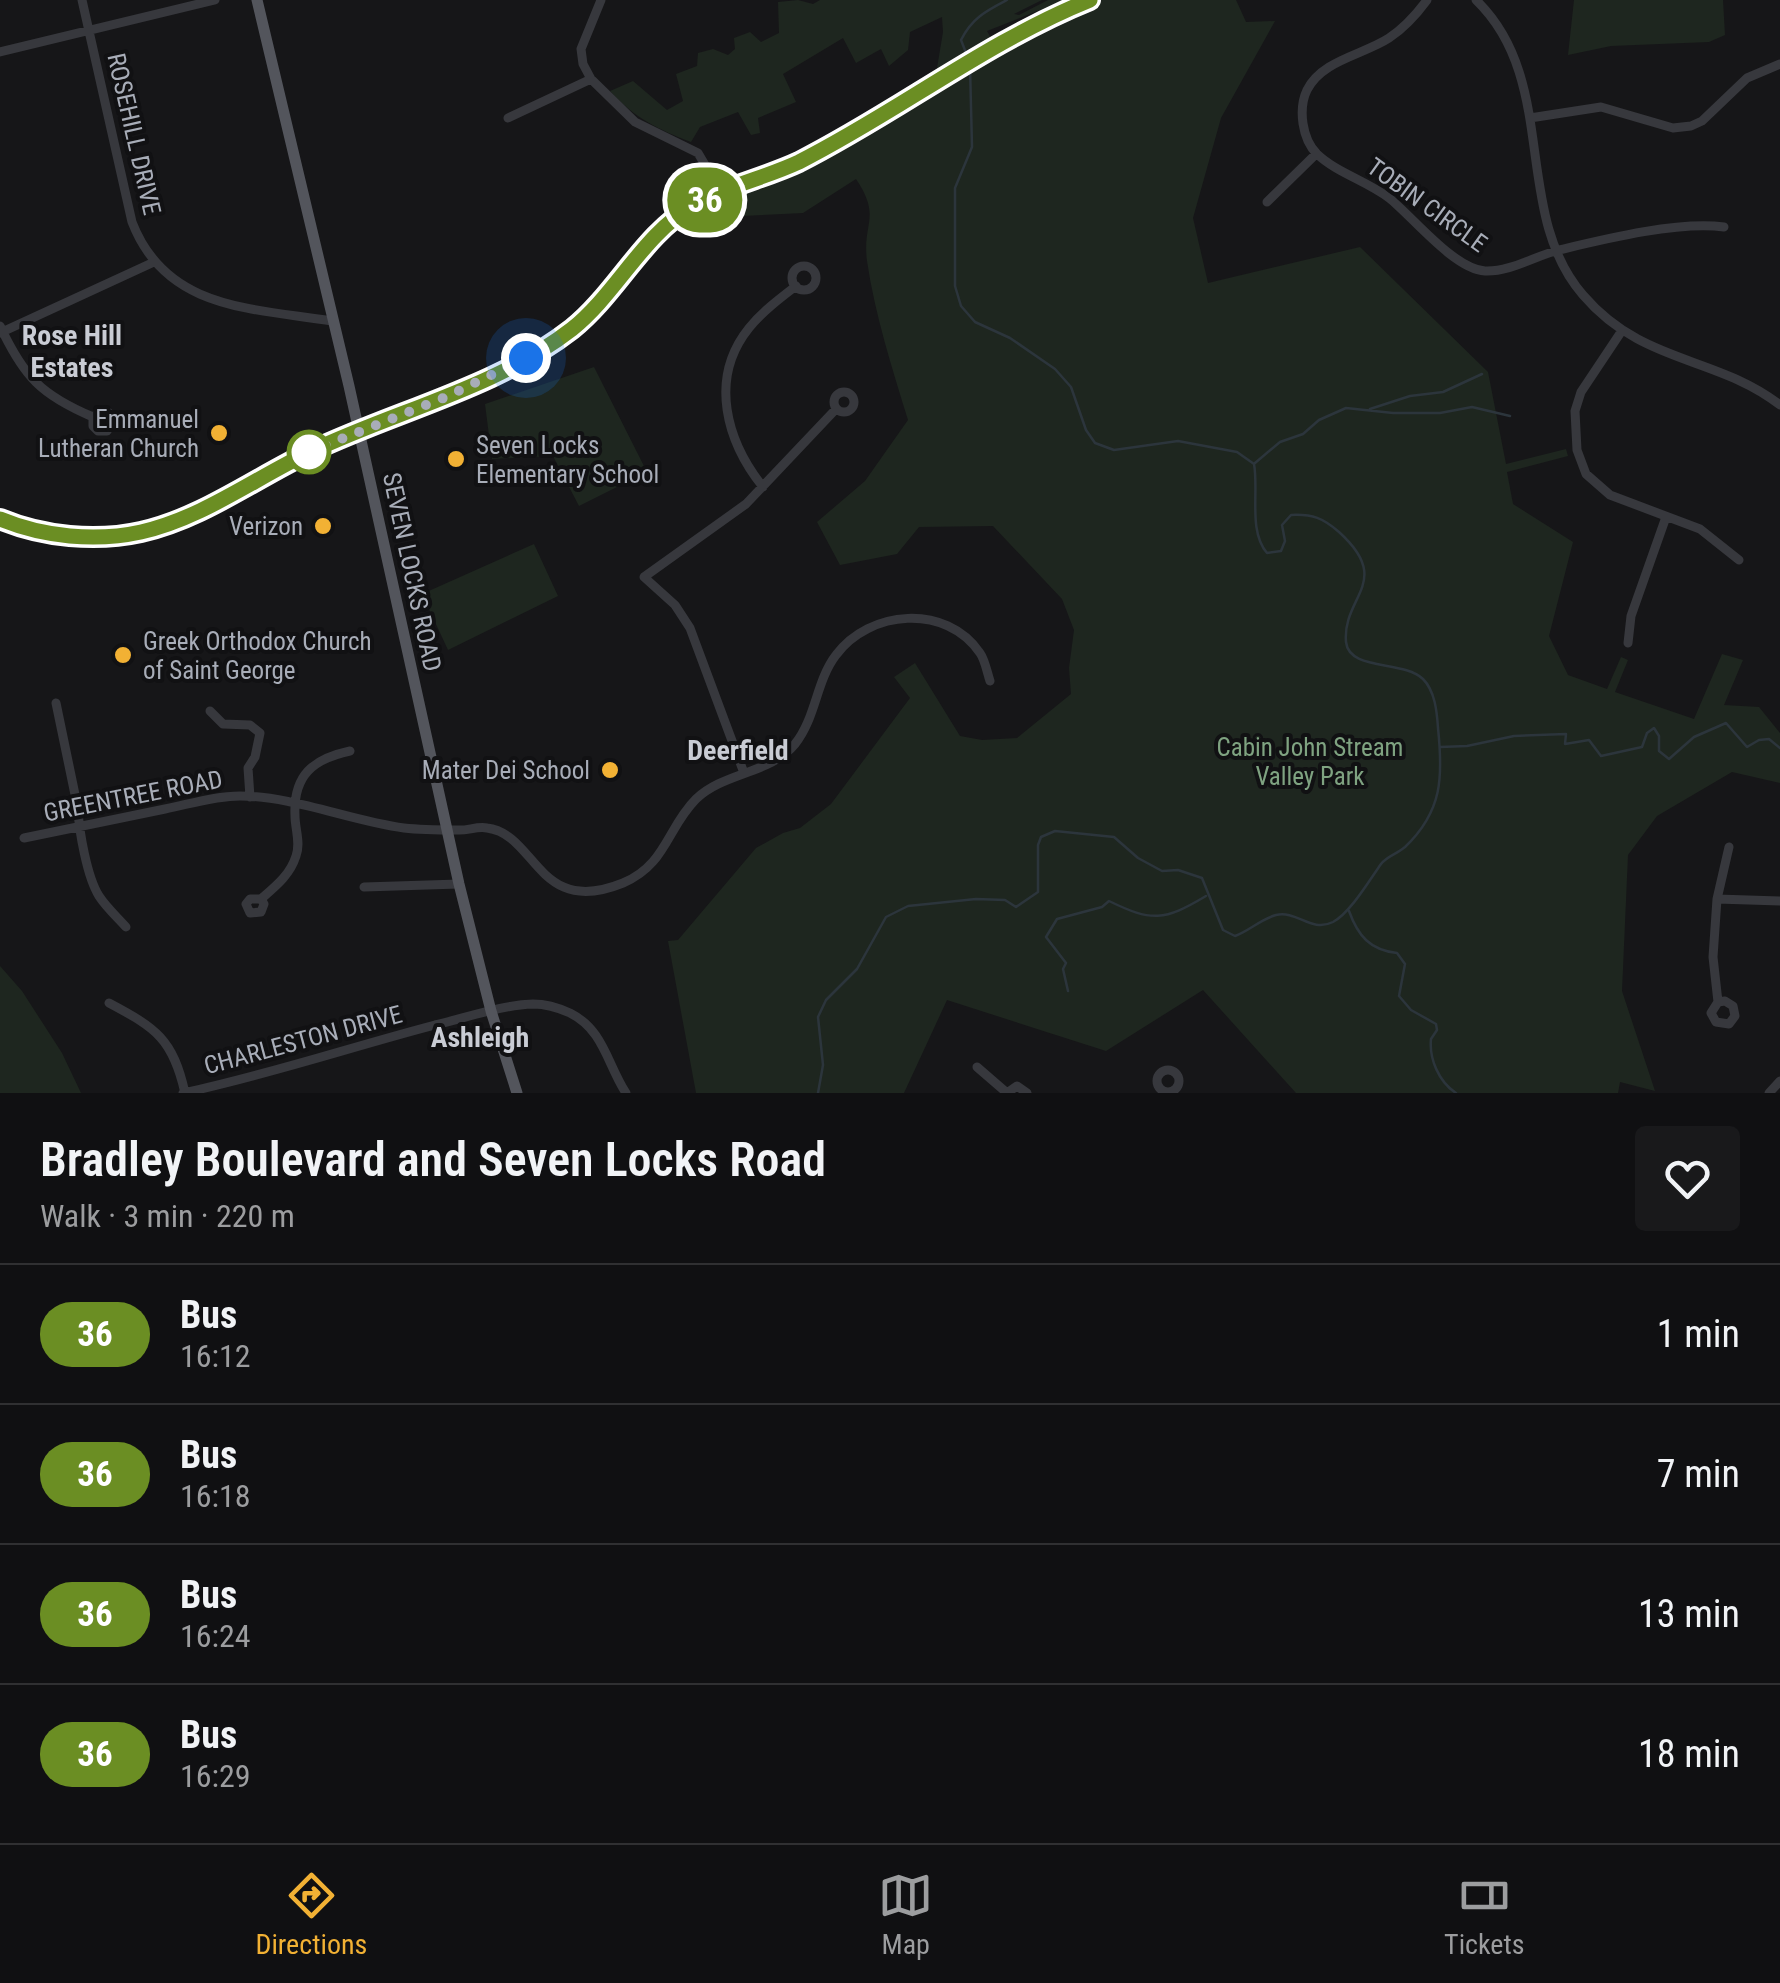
<!DOCTYPE html>
<meta charset="utf-8">
<style>
:root{--surface:#101012;--page:#19191b;--text:#f1f3f6;--muted:#9c9d9f;--line:#303032;--accent:#f2b134}
body{margin:0;font-family:"Roboto Condensed",sans-serif;background:var(--page);color:var(--text);height:100vh;display:flex;flex-direction:column;font-size:38px;white-space:nowrap}
*{box-sizing:border-box;margin:0}
p{font-size:32px;color:var(--muted)}
.icon{flex:none;width:55px;height:55px;fill:none;stroke:currentColor;stroke-width:2;stroke-linecap:round;stroke-linejoin:round}
.map{position:relative;height:1093px;overflow:hidden}
.drawer{display:flex;flex-direction:column;background:var(--surface);flex:1}
.drawer>*{flex:none}
.badge{padding:0 20px;border-radius:32px;font-size:35px;line-height:65px}
.you{position:absolute;width:50px;height:50px;margin:-25px;border:8px solid #fff;border-radius:50%;background:#1a73e8;box-shadow:0 0 0 15px #1a73e833}
.map>.badge{position:absolute;translate:-50% -50%;box-shadow:0 0 0 5px #fff}
.round{display:grid;place-items:center;flex:none;width:105px;height:105px;border-radius:10px;background:var(--page)}
.head{display:flex;align-items:center;justify-content:space-between;height:170px;padding:0 40px}
h1{font-size:48px;font-weight:600;line-height:75px}
ul{padding:0;list-style:none}
li{display:flex;align-items:center;gap:30px;height:140px;padding:0 40px;border-top:2px solid var(--line)}
li div{flex:1}
li b{display:block;font-size:38px}
li em{font-style:normal}
li .badge{min-width:110px;font-weight:700;text-align:center}
.tabs{display:flex;justify-content:space-around;align-items:center;height:140px;border-top:2px solid var(--line);background:var(--surface);font-size:28px;color:var(--muted)}
.tabs a{display:grid;justify-items:center;gap:5px}
.tabs .on{color:var(--accent)}
.map>svg:first-child{display:block}
.green{fill:#1e261f}
.lines{fill:none;stroke-linecap:round;stroke-linejoin:round}
.stream{stroke:#2c353c;stroke-width:2.5}
.minor{stroke:#37383d;stroke-width:9}
.major{stroke:#53555c;stroke-width:11}
.line-casing{stroke:#fff;stroke-width:22}
.line{stroke:#6b8e23;stroke-width:15}
.walk{stroke:#a8adb8;stroke-width:10;stroke-dasharray:0 18}
.poi-dot{fill:#f2b134;stroke:#111113;stroke-width:4}
.stop-dot{fill:#fff;stroke:#6b8e23;stroke-width:5}
.labels{text-anchor:middle;dominant-baseline:central;stroke-width:8;stroke-linejoin:round;paint-order:stroke}
.street-label{font-size:25px;fill:#a8adb8;stroke:#111113}
.poi-label{font-size:25px;fill:#a8adb8;stroke:#111113;text-anchor:end}
.park-label{font-size:25px;fill:#7fa381;stroke:#111113}
.neighbourhood-label{font-size:28px;font-weight:bold;fill:#c9ccd4;stroke:#111113}
</style>
<div class="map">
<svg width="1780" height="1093" viewBox="0 0 1780 1093">
<rect width="100%" height="100%" fill="#161618"/>
<!-- green -->
<path class="green" d="M 798,0 L 813,4 L 820,0 L 1042,0 L 1014,14 L 1019,15 L 1048,0 L 1065,0 L 987,31 L 991,38 L 965,51 L 936,74 L 943,32 L 942,17 L 910,32 L 908,50 L 889,66 L 881,49 L 856,63 L 843,38 L 783,74 L 796,102 L 758,118 L 760,133 L 751,135 L 738,112 L 700,127 L 691,142 C 659,130 633,117 610,91 L 633,81 L 667,110 L 683,101 L 676,74 L 697,66 L 698,53 L 713,49 L 728,55 L 735,49 L 734,38 L 750,32 L 761,42 L 779,33 L 778,2 Z
M 1090,0 L 1236,0 L 1246,22 L 1275,21 L 1221,118 L 1193,218 L 1208,283 L 1360,247 L 1488,372 L 1506,464 L 1566,449 L 1568,456 L 1507,472 L 1513,504 L 1573,542 L 1549,636 L 1568,675 L 1607,689 L 1621,657 L 1628,660 L 1615,692 L 1694,719 L 1722,654 L 1743,660 L 1724,705 L 1759,707 L 1780,733 L 1780,783 L 1732,772 L 1657,816 L 1628,855 L 1622,991 L 1655,1091 L 1620,1082 L 1618,1093 L 1296,1093 L 1203,990 L 1106,1051 L 947,1000 L 904,1093 L 696,1093 L 668,941 L 678,940 L 756,848 L 783,833 L 800,828 L 831,804 L 910,698 L 894,677 L 915,663 L 960,736 L 982,740 L 1017,738 L 1071,694 L 1069,668 L 1074,630 L 1062,599 L 993,526 L 919,527 L 897,554 L 840,565 L 817,522 L 865,481 L 908,420 C 892,368 875,315 867,261 C 862,222 882,218 856,179 L 803,213 L 741,216 L 695,209 L 919,94 Z
M 1574,0 L 1723,0 L 1725,35 L 1709,42 L 1611,46 L 1568,55 Z
M 594,367 L 647,472 L 579,506 L 553,456 L 492,459 L 485,404 Z
M 534,544 L 558,596 L 448,650 L 422,594 Z
M 0,966 L 22,991 L 62,1053 L 81,1093 L 0,1093 Z"/>
<g class="lines">
<!-- stream -->
<path class="stream" d="M 968,58 L 961,40 C 972,18 986,11 1007,0
M 1370,409 L 1410,396 L 1443,392 L 1482,374
M 1255,463 L 1280,442 L 1303,434 L 1319,420 L 1346,408 L 1393,413 L 1440,413 L 1472,407 L 1510,416
M 1440,747 L 1467,746 L 1514,736 L 1566,734 L 1565,744 L 1589,740 L 1601,756 L 1642,747 L 1647,733 L 1654,728 L 1659,736 L 1659,751 L 1669,759 L 1694,737 L 1726,723 L 1747,747 L 1759,740 L 1769,739 L 1780,748
M 1349,911 C 1358,936 1370,950 1397,953 L 1405,964 L 1399,996 L 1411,1010 L 1436,1024 L 1437,1030 L 1431,1039 C 1429,1059 1439,1082 1456,1093
M 1068,991 L 1063,969 L 1066,963 L 1046,937 L 1057,919 L 1102,907 L 1109,901 C 1152,922 1164,921 1206,896
M 818,1093 L 823,1065 L 818,1017 L 826,1000 L 857,969 L 886,917 L 908,906 L 976,899 L 1005,900 L 1016,907 L 1038,892 L 1038,845 L 1041,837 L 1055,831 L 1114,837 L 1138,858 L 1162,871 L 1178,870 L 1202,878 L 1223,930 L 1235,936 C 1249,931 1261,919 1276,915 C 1297,910 1311,933 1333,922 C 1350,913 1369,881 1381,864 C 1387,856 1397,854 1405,847 C 1443,811 1443,776 1438,728 C 1437,712 1435,691 1423,679 C 1403,660 1349,671 1346,642 C 1342,596 1394,582 1339,532 C 1323,518 1313,514 1291,515 L 1282,525 L 1285,541 L 1281,551 L 1267,553 C 1248,531 1259,491 1254,464 L 1237,452 L 1178,441 L 1114,450 L 1095,443 L 1086,430 L 1071,387 L 1055,369 L 1010,338 L 975,322 L 961,306 L 955,286 L 955,188 L 972,147 L 970,66"/>
<!-- minor -->
<path class="minor" d="M 82,0 L 132,222 C 166,310 251,308 332,321
M 601,0 L 581,49 L 583,64 L 591,79 L 635,122 L 698,153 L 721,192
M 1427,0 C 1416,15 1404,28 1389,38 C 1363,55 1322,60 1307,90 C 1298,109 1302,139 1317,154 C 1337,173 1367,181 1389,198 C 1413,217 1454,269 1485,271 C 1510,272 1535,256 1559,250 C 1605,239 1678,221 1724,227
M 1476,0 C 1560,81 1511,212 1583,295 C 1643,365 1715,355 1780,405
M 0,52 L 215,0
M 508,118 L 591,79
M 1530,118 L 1601,107 L 1673,128 L 1691,126 L 1702,121 L 1747,78 L 1780,64
M 1267,202 L 1316,154
M792 278a12 12 0 1 1 24 0a12 12 0 1 1-24 0Z
M 0,326 C 24,377 41,395 93,417 L 101,411 L 108,412 L 113,420 L 107,431 L 98,431 L 93,426 L 93,417
M 1621,332 L 1581,392 L 1575,411 L 1577,450 L 1586,474 L 1610,495 L 1700,529 L 1739,560
M 0,333 L 154,262
M834 402a10 10 0 1 1 20 0a10 10 0 1 1-20 0Z
M 763,487 C 727,442 708,379 749,328 C 762,312 779,299 796,286
M 1628,643 L 1631,616 L 1666,517
M 56,703 L 78,809 C 79,831 87,877 99,896 C 106,907 117,917 126,927
M 210,711 L 223,724 L 250,725 L 260,733 L 255,757 L 248,768 L 250,797
M 744,773 L 690,628 L 675,605 L 644,577 L 746,504 L 836,409
M 24,838 C 71,828 118,819 165,809 C 190,804 215,796 240,796 C 293,796 351,821 404,828 C 422,830 439,830 457,830 C 467,831 477,826 487,828 C 537,834 537,918 623,883 C 666,865 667,828 696,799 C 724,772 770,774 795,744 C 816,718 816,681 836,655 C 869,610 946,603 980,653 C 985,660 987,672 990,681
M 364,887 L 459,884
M 261,899 L 264,904 L 261,912 L 250,913 L 246,904 L 250,899 L 261,899 C 276,886 290,875 296,856 C 301,843 295,829 295,816 C 293,775 313,759 350,751
M 1717,899 L 1780,901
M 1718,1002 L 1725,1001 L 1733,1006 L 1735,1016 L 1729,1024 L 1716,1022 L 1711,1013 L 1718,1002 L 1713,957 L 1717,899 L 1729,847
M 109,1003 C 156,1028 173,1039 185,1093
M 977,1067 L 1007,1093 L 1017,1086 L 1027,1093
M1157 1081a11 11 0 1 1 22 0a11 11 0 1 1-22 0Z
M 183,1093 C 268,1075 351,1047 435,1025 C 466,1018 501,1005 533,1004 C 545,1004 559,1008 570,1013 C 604,1030 607,1064 626,1093
M 1769,1093 L 1780,1081"/>
<!-- major -->
<path class="major" d="M 257,0 L 349,386 L 459,884 L 491,1011 L 517,1093
M 0,518 C 42,537 96,542 141,532 C 203,517 255,478 312,451 C 398,410 496,388 572,329 C 617,293 643,235 694,205 C 728,185 770,177 805,158 C 900,105 989,41 1090,0"/>
</g>
<g class="lines">
<defs>
<path id="line" d="M 0,519 C 43,537 96,542 141,532 C 203,518 255,478 312,451 C 398,410 496,388 572,329 C 617,293 643,234 694,205 C 726,186 765,178 799,162 C 898,112 986,42 1090,0"/>
</defs>
<!-- line casing -->
<use href="#line" class="line-casing"/>
<!-- line -->
<use href="#line" class="line"/>
<!-- walk -->
<path class="walk" d="M 309,452 L 446,397 L 526,358"/>
</g>
<!-- markers -->
<g class="poi-dot">
<circle cx="219" cy="433" r="10"/>
<circle cx="456" cy="459" r="10"/>
<circle cx="323" cy="526" r="10"/>
<circle cx="123" cy="655" r="10"/>
<circle cx="610" cy="770" r="10"/>
</g>
<circle class="stop-dot" cx="309" cy="452" r="20"/>
<g class="labels">
<!-- street labels -->
<g class="street-label">
<text transform="translate(134 134) rotate(77)">ROSEHILL DRIVE</text>
<text transform="translate(1427 205) rotate(36)">TOBIN CIRCLE</text>
<text transform="translate(412 572) rotate(78)">SEVEN LOCKS ROAD</text>
<text transform="translate(133 796) rotate(-11)">GREENTREE ROAD</text>
<text transform="translate(303 1040) rotate(-15)">CHARLESTON DRIVE</text>
</g>
<!-- poi labels -->
<g class="poi-label">
<text x="199" y="419">Emmanuel<tspan x="199" dy="29">Lutheran Church</tspan></text>
<text x="476" y="445" text-anchor="start">Seven Locks<tspan x="476" dy="29">Elementary School</tspan></text>
<text x="303" y="526">Verizon</text>
<text x="143" y="641" text-anchor="start">Greek Orthodox Church<tspan x="143" dy="29">of Saint George</tspan></text>
<text x="590" y="770">Mater Dei School</text>
</g>
<!-- park labels -->
<g class="park-label">
<text x="1310" y="747">Cabin John Stream<tspan x="1310" dy="29">Valley Park</tspan></text>
</g>
<!-- neighbourhood labels -->
<g class="neighbourhood-label">
<text x="72" y="335">Rose Hill<tspan x="72" dy="32">Estates</tspan></text>
<text x="738" y="750">Deerfield</text>
<text x="480" y="1037">Ashleigh</text>
</g>
</g>
</svg>
<div class="you" style="left:526px;top:358px"></div>
<b class="badge" style="left:705px;top:200px;background:#6b8e23;color:#fff">36</b>
</div>
<section class="drawer">
<div class="head"><div><h1>Bradley Boulevard and Seven Locks Road</h1><p>Walk · 3 min · 220 m</p></div><a class="round"><svg class="icon" aria-label="heart" viewBox="0 0 24 24"><path d="M12 20l-8-8c-3-5 5-10 8-4 3-6 11-1 8 4z"/></svg></a></div>
<ul>
<li><span class="badge" style="background:#6b8e23;color:#fff">36</span><div><b>Bus</b><p>16:12</p></div><em>1 min</em></li>
<li><span class="badge" style="background:#6b8e23;color:#fff">36</span><div><b>Bus</b><p>16:18</p></div><em>7 min</em></li>
<li><span class="badge" style="background:#6b8e23;color:#fff">36</span><div><b>Bus</b><p>16:24</p></div><em>13 min</em></li>
<li><span class="badge" style="background:#6b8e23;color:#fff">36</span><div><b>Bus</b><p>16:29</p></div><em>18 min</em></li>
</ul>
</section>
<nav class="tabs">
<a class="on"><svg class="icon" aria-label="directions" viewBox="0 0 24 24"><path d="M12 3l9 9-9 9-9-9zM9 14v-3h6M13 9l2 2-2 2"/></svg>Directions</a>
<a><svg class="icon" aria-label="map" viewBox="0 0 24 24"><path d="M3 6l6-2 6 2 6-2v14l-6 2-6-2-6 2zM9 4v14M15 6v14"/></svg>Map</a>
<a><svg class="icon" aria-label="tickets" viewBox="0 0 24 24"><path d="M3 7h18v10H3zM15 7v10"/></svg>Tickets</a>
</nav>
